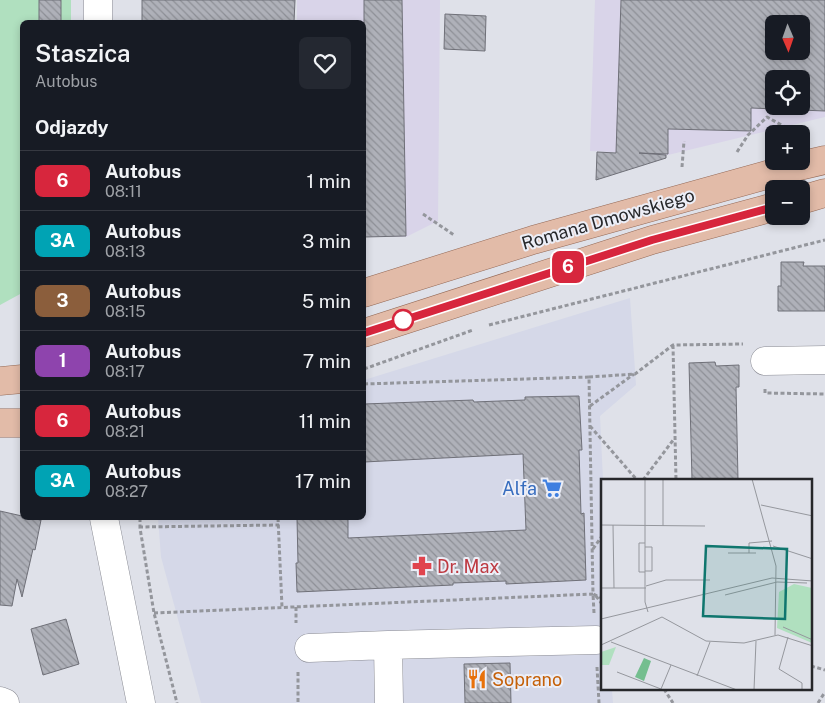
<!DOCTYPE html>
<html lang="pl">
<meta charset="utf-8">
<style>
:root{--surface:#171b24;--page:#242831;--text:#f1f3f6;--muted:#9ea1a6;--line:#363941}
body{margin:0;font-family:"Public Sans",sans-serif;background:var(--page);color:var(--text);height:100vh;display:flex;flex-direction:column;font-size:19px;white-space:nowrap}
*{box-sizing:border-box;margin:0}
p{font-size:16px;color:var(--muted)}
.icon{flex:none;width:28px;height:28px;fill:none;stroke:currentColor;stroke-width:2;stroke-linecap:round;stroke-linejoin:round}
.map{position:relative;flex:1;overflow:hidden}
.side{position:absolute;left:20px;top:20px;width:346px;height:500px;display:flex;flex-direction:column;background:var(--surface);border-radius:8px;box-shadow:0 2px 8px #0003}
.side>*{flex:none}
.badge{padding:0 10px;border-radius:8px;font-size:18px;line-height:32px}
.needle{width:32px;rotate:178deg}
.buttons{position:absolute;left:765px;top:15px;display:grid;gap:10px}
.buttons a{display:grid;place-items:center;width:45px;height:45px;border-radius:8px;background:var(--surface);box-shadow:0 2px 8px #0003;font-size:25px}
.map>.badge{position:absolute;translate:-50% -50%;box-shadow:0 0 0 2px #fff}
h2{padding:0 15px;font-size:19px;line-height:45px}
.round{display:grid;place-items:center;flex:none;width:52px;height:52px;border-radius:8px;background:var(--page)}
.summary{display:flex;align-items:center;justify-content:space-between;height:85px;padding:0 15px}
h1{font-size:24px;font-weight:600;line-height:38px}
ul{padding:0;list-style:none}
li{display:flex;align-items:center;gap:15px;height:60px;padding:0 15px;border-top:1px solid var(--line)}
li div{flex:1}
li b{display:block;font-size:19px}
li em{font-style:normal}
li .badge{min-width:55px;font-weight:700;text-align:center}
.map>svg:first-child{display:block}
.built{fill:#d5d8e8}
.industrial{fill:#d9d4e9;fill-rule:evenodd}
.park{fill:#b0e0bf}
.building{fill:url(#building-back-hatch);stroke:#6f7078;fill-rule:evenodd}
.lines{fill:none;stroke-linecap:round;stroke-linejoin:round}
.minor-casing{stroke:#8b8c94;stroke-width:29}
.major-casing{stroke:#946956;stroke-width:29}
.path{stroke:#94969c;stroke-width:3;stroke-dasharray:4 2.5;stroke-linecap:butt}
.minor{stroke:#fff;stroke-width:28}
.major{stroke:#e2bba8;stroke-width:28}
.line-casing{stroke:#fff;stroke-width:11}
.line{stroke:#d7263d;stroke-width:8}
.stop-dot{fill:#fff;stroke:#d7263d;stroke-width:2.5}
.labels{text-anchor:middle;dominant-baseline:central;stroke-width:4;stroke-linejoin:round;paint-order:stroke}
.street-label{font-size:18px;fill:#26272a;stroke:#eceef7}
.shop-label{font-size:18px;fill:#366cbe;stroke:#eceef7;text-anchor:end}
.health-label{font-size:18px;fill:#be3a42;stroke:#eceef7;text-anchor:start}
.food-label{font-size:18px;fill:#c56008;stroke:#eceef7;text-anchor:start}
.inset-road{fill:none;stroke:#95979d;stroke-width:1}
.view{fill:#0f766e;fill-opacity:0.15;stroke:#0f766e;stroke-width:2.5}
.inset-edge{fill:none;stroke:#26272a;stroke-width:2.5}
</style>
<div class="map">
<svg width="825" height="703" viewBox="0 0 825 703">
<defs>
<pattern id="building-back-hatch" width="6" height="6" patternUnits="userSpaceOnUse" patternTransform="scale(1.25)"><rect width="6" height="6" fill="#afb1b9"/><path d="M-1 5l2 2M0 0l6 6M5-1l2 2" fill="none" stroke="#8e9097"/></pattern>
</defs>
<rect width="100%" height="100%" fill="#dfe1e9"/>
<!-- built -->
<path class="built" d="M 630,298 L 636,385 L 600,416 L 603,480 L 602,689 L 612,689 L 613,703 L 201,703 L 161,557 L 158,518 L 364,518 L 364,380 Z"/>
<!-- industrial -->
<path class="industrial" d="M 297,0 L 440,0 L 438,221 L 406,237 L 364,237 L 364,22 L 297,22 Z
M 595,0 L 825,0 L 825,117 L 668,155 L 590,151 ZM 774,24 L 801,24 L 801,51 L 774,51 ZM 774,79 L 801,79 L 801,106 L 774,106 Z"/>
<!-- park -->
<path class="park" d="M 0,0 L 71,0 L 71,22 L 22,22 L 22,293 L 0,305 Z"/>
<!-- building -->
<path class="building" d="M 39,0 L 61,0 L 61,22 L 39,22 Z
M 142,0 L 295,0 L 294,22 L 142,22 Z
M 364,0 L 402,0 L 406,236 L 364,237 Z
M 621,0 L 825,0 L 825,111 L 751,108 L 751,131 L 668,129 L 668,154 L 639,153 L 666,155 L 666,158 L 596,180 L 597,152 L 616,153 ZM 774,24 L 801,24 L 801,51 L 774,51 ZM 774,79 L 801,79 L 801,106 L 774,106 Z
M 445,14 L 486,16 L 485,51 L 444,49 Z
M 781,262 L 804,262 L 803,266 L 825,266 L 825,311 L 778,311 L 778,286 L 781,286 Z
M 715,362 L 716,366 L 739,365 L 739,387 L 736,387 L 738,480 L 692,480 L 689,363 Z
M 579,396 L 582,450 L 579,450 L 581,514 L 584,513 L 586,580 L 506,584 L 506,581 L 453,583 L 453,585 L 297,592 L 296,563 L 298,563 L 297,518 L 348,518 L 348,538 L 526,530 L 523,454 L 364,462 L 364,404 L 473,400 L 474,402 L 525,400 L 525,397 Z
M 0,511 L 22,516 L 22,518 L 30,518 L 41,520 L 35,550 L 33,549 L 22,597 L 17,579 L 12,606 L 0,605 Z
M 66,619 L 79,664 L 43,675 L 31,629 Z
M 510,663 L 511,703 L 465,703 L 464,664 Z"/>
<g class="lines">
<defs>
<path id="minor" d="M 98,22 L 98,0
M 765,361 L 825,360
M 104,518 L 141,703
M 388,645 L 596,640
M 309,648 L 388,645 L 389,703
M 0,701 L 5,703"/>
<path id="major" d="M 801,200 L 825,193
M 364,293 L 533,240 L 799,166 L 825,160
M 364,333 L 652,240 L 774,207
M 0,381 L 22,379
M 0,423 L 22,423"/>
</defs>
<!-- minor casing -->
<use href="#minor" class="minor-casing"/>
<!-- major casing -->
<use href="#major" class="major-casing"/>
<!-- path -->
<path class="path" d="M 737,152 L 748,135 L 767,117 L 785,127 L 788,134
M 682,167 L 684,141
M 423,214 L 454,235
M 489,325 L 825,240
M 673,345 L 676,480
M 364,369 L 473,330
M 589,377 L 635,374 L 673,345 L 743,344
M 765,389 L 765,393 L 825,394
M 590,406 L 634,374
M 590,426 L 637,480
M 643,480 L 674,439
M 140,518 L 140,528 L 154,613 L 177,703
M 278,518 L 282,607
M 139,527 L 279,525
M 593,549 L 602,536
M 596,596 L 602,604
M 296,607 L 296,623
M 154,613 L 593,594 L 589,377 L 364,384
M 594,613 L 593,594 L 602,598
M 811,666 L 825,670
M 597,667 L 599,703
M 298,672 L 298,703
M 664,689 L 673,703
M 818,703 L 825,692"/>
<!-- minor -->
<use href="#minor" class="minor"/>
<!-- major -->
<use href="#major" class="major"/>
</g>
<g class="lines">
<defs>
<path id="line" d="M 364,333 L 652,240 L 774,207"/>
</defs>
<!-- line casing -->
<use href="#line" class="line-casing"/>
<!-- line -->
<use href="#line" class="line"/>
</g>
<!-- icons -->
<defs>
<symbol id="supermarket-bare" viewBox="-9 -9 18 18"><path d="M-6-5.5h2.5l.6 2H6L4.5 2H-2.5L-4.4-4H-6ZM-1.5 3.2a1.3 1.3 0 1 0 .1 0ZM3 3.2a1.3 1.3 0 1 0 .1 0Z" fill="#3f7fe0" stroke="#eceef7" stroke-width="2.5" paint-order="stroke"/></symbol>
<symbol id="pharmacy-bare" viewBox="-9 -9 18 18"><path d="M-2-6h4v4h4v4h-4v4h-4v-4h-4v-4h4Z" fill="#e0444e" stroke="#eceef7" stroke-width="2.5" paint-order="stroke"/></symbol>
<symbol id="restaurant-bare" viewBox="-9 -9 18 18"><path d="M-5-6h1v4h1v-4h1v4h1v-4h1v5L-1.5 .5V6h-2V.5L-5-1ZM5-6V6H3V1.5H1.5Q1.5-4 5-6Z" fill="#e8710a" stroke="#eceef7" stroke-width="2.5" paint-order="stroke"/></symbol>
</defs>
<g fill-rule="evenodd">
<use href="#supermarket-bare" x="538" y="474" width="28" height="28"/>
<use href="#pharmacy-bare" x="408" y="552" width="28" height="28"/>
<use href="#restaurant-bare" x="463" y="665" width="28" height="28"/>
</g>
<!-- markers -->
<circle class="stop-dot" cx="403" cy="320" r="10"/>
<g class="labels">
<!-- street labels -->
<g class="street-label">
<text transform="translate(608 219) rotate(-16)">Romana Dmowskiego</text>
</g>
<!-- shop labels -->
<g class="shop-label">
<text x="537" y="488">Alfa</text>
</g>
<!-- health labels -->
<g class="health-label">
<text x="437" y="566">Dr. Max</text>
</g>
<!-- food labels -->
<g class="food-label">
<text x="492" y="679">Soprano</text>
</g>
</g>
<!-- overview -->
<g transform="translate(601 479)">
<rect width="211" height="211" fill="#dfe1e9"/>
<path d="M 15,168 L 8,186 L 0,186 L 0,173 Z" fill="#b0e0bf"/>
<path d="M 43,179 L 50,182 L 43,202 L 34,198 Z" fill="#74be8f"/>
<path d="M 193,105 L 211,109 L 211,164 L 176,149 L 178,113 Z" fill="#b0e0bf"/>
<path class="inset-road" d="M 44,0 L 44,123 L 47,133M 62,0 L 62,47M 151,0 L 175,87 L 174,156M 160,26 L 212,37M 0,46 L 104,47M 12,46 L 13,109M 44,64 L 38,64 L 38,93 L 44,93M 172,67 L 212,80M 44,68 L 51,68 L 51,92 L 44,92M 127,74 L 148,74M 155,74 L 148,74 L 148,64 L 171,62M 45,107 L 65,101 L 109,101M 0,109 L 45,109M 124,116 L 176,103 L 206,104M 0,140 L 171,99 L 212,102M 182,148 L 212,161M 187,158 L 178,190 L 201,204 L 201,211M 10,163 L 136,211M 0,166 L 61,138 L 105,162 L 143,164 L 177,156 L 212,167M 16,193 L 60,210 L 70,186M 96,197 L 109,163M 153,211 L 155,162"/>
<path class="view" d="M 105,67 L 186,70 L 184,140 L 102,137 Z"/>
<rect width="211" height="211" class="inset-edge"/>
</g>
</svg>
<div class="buttons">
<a><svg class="needle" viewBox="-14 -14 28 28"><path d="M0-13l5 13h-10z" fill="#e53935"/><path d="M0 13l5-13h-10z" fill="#9ea1a6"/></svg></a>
<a><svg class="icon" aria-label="locate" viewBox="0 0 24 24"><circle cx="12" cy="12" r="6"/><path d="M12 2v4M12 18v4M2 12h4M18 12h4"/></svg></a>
<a>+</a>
<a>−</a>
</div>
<b class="badge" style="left:568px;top:267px;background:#d7263d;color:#fff">6</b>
<section class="side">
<div class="summary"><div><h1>Staszica</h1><p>Autobus</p></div><a class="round"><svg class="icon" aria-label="heart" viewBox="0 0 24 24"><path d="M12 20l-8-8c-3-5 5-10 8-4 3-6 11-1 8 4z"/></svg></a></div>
<h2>Odjazdy</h2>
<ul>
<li><span class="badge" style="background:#d7263d;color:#fff">6</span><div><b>Autobus</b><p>08:11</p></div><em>1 min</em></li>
<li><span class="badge" style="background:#00a3b4;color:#fff">3A</span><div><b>Autobus</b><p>08:13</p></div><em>3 min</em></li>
<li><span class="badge" style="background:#8b5e3c;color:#fff">3</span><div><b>Autobus</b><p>08:15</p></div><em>5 min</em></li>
<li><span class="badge" style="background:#8e44ad;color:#fff">1</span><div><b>Autobus</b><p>08:17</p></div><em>7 min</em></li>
<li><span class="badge" style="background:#d7263d;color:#fff">6</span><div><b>Autobus</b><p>08:21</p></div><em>11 min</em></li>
<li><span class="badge" style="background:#00a3b4;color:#fff">3A</span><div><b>Autobus</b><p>08:27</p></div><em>17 min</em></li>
</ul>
</section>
</div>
